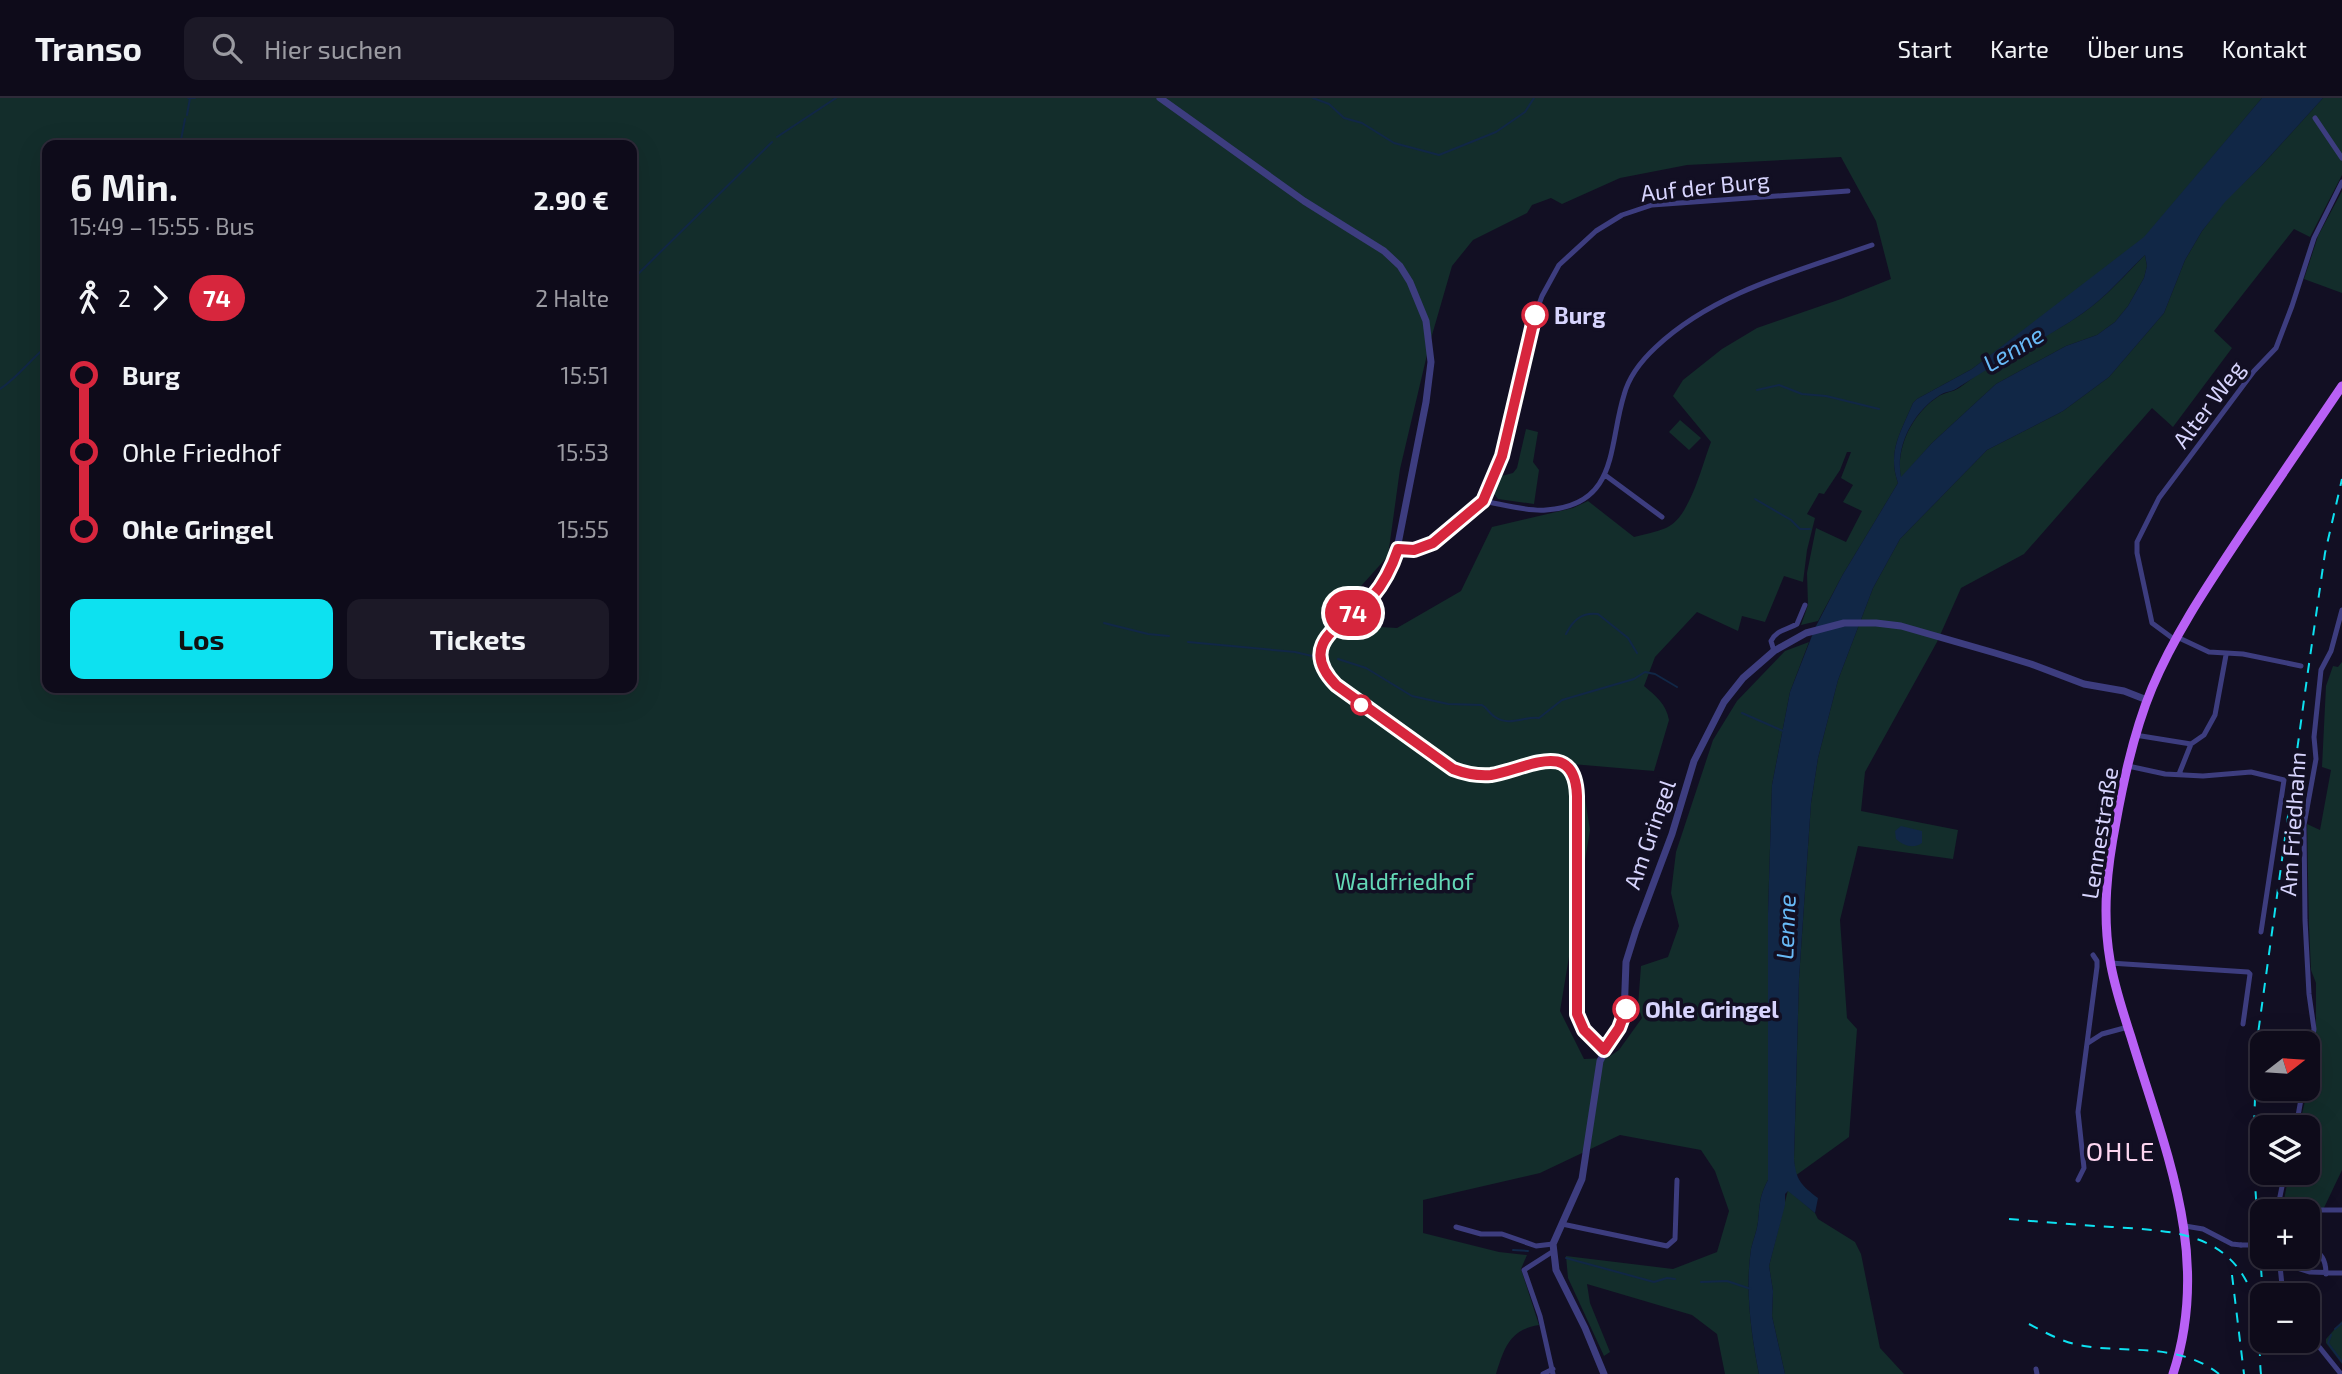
<!DOCTYPE html>
<html lang="de">
<meta charset="utf-8">
<style>
:root{--surface:#0e0b1a;--page:#1c1927;--text:#f1f3f6;--muted:#9b9ba2;--line:#2e2b39;--accent:#0de1f0}
body{margin:0;font-family:"Exo 2",sans-serif;background:var(--page);color:var(--text);height:100vh;display:flex;flex-direction:column;font-size:26px;white-space:nowrap}
*{box-sizing:border-box;margin:0}
p{font-size:23px;color:var(--muted)}
.icon{flex:none;width:38px;height:38px;fill:none;stroke:currentColor;stroke-width:2;stroke-linecap:round;stroke-linejoin:round}
.map{position:relative;flex:1;overflow:hidden}
.sheet{position:absolute;left:42px;top:42px;width:595px;height:553px;display:flex;flex-direction:column;background:var(--surface);border-radius:14px;box-shadow:0 7px 28px #0002,0 0 0 2px var(--line)}
.sheet>*{flex:none}
.badge{padding:0 14px;border-radius:23px;font-size:24px;line-height:46px}
.needle{width:46px;rotate:73deg}
.fabs{position:absolute;left:2250px;top:933px;display:grid;gap:14px}
.fabs a{display:grid;place-items:center;width:70px;height:70px;border-radius:14px;background:var(--surface);box-shadow:0 7px 28px #0002,0 0 0 2px var(--line);font-size:35px}
.map>.badge{position:absolute;translate:-50% -50%;box-shadow:0 0 0 4px #fff}
.legs{display:flex;align-items:center;gap:10px;height:77px;padding:0 28px;font-size:23px}
.legs p{margin-inline-start:auto}
.summary{display:flex;align-items:center;justify-content:space-between;height:119px;padding:0 28px}
h1{font-size:38px;font-weight:700;line-height:52px}
.primary-button{display:flex;gap:14px;margin-top:auto;padding:14px 28px}
.primary-button a{flex:1;height:80px;border-radius:14px;background:var(--accent);color:#111;font-size:28px;font-weight:700;line-height:80px;text-align:center}
.primary-button a+a{background:var(--page);color:var(--text)}
ul{padding:0 28px;list-style:none}
li{display:flex;align-items:center;gap:24px;height:77px;font-size:26px}
li i{display:grid;place-items:center;width:10px;height:100%;margin:0 9px;background:currentColor}
li i::after{content:'';width:18px;height:18px;margin:-9px;border:5px solid;border-radius:50%;background:var(--surface)}
li p{margin-inline-start:auto}
li:first-child i{background:linear-gradient(#0000 50%,currentColor 0)}
li:last-child i{background:linear-gradient(currentColor 50%,#0000 0)}
header{display:flex;align-items:center;gap:42px;box-sizing:border-box;height:98px;padding:0 35px;background:var(--surface);border-bottom:2px solid var(--line)}
header strong{font-size:33px}
nav{display:flex;gap:38px;margin-inline-start:auto;font-size:24px}
.search{width:490px;height:63px;background:var(--page);display:flex;align-items:center;gap:18px;box-sizing:border-box;padding:0 24px;border-radius:14px;color:var(--muted);font-size:26px}
.map>svg:first-child{display:block}
.green{fill:#132d2b;fill-rule:evenodd}
.water{fill:#112746;fill-rule:evenodd}
.lines{fill:none;stroke-linecap:round;stroke-linejoin:round}
.stream{stroke:#112746;stroke-width:2}
.minor{stroke:#3d3d7f;stroke-width:5}
.tertiary{stroke:#3d3d7f;stroke-width:7}
.primary{stroke:#b961f6;stroke-width:9}
.rail{stroke:#0de1f0;stroke-width:2;stroke-dasharray:10 9;stroke-linecap:butt}
.minor-bridge{stroke:#3d3d7f;stroke-width:5}
.line-1-casing{stroke:#fff;stroke-width:16}
.line-1{stroke:#d7263d;stroke-width:10}
.stop-1-dot{fill:#fff;stroke:#d7263d;stroke-width:3.5}
.labels{text-anchor:middle;dominant-baseline:central;stroke-width:7;stroke-linejoin:round;paint-order:stroke}
.street-label{font-size:23px;fill:#d7d4fd;stroke:#120f23}
.stop-label{font-size:23px;font-weight:bold;fill:#d7d4fd;stroke:#120f23;text-anchor:start}
.park-label{font-size:23px;fill:#64d9b7;stroke:#120f23}
.water-label{font-size:24px;font-style:italic;fill:#68baf7;stroke:#120f23}
.quarter-label{font-size:26px;letter-spacing:2px;fill:#fdd6f0;stroke:#120f23}
</style>
<header>
<strong>Transo</strong>
<div class="search"><svg class="icon" aria-label="search" viewBox="0 0 24 24"><circle cx="10" cy="10" r="6"/><path d="M15 15l6 6"/></svg>Hier suchen</div>
<nav><a>Start</a><a>Karte</a><a>Über uns</a><a>Kontakt</a></nav>
</header>
<div class="map">
<svg width="2342" height="1276" viewBox="0 0 2342 1276">
<rect width="100%" height="100%" fill="#120f23"/>
<!-- green -->
<path class="green" d="M 0,0 L 2262,0 L 2140,145 L 1972,271 L 1917,301 L 1913,305 C 1901,334 1887,353 1898,385 L 1842,478 L 1818,523 L 1801,527 L 1808,507 L 1807,475 L 1816,430 L 1846,444 L 1862,413 L 1843,404 L 1853,387 L 1841,380 L 1851,354 L 1847,354 L 1840,372 L 1824,396 L 1819,395 L 1807,416 L 1815,420 L 1807,452 L 1803,484 L 1784,478 L 1765,524 L 1742,518 L 1738,533 L 1697,514 L 1655,559 L 1644,588 C 1656,598 1666,606 1669,622 L 1654,673 L 1572,666 L 1581,675 L 1590,732 L 1560,913 L 1584,961 L 1607,960 L 1619,952 L 1642,920 L 1638,908 L 1641,868 L 1668,859 L 1679,828 L 1671,795 L 1676,754 L 1713,642 L 1737,603 L 1785,553 L 1809,544 L 1790,594 L 1772,687 L 1768,815 L 1768,1082 C 1759,1099 1760,1106 1758,1124 C 1757,1133 1753,1142 1751,1151 C 1745,1192 1751,1235 1759,1276 L 1725,1276 L 1717,1236 L 1692,1217 L 1587,1186 L 1590,1205 L 1610,1254 L 1604,1258 L 1568,1180 L 1566,1158 L 1673,1171 L 1717,1154 L 1729,1113 L 1715,1073 L 1701,1052 L 1620,1037 L 1540,1075 L 1423,1102 L 1423,1135 L 1499,1154 L 1527,1157 L 1521,1171 L 1539,1227 C 1509,1232 1504,1251 1496,1276 L 0,1276 ZM 47,47 L 632,47 L 632,590 L 47,590 ZM 1841,59 L 1876,123 L 1891,181 L 1841,201 L 1757,230 L 1722,251 L 1683,282 L 1673,298 L 1711,344 C 1702,367 1690,420 1666,430 C 1656,434 1645,436 1634,439 L 1588,403 L 1573,410 L 1492,429 L 1461,493 L 1397,530 L 1327,526 L 1388,458 L 1400,371 L 1430,244 L 1452,168 L 1473,142 L 1527,115 L 1532,107 L 1551,100 L 1562,106 L 1620,80 L 1687,67 Z
M 2323,0 L 2342,0 L 2342,77 L 2310,139 L 2294,131 L 2214,233 L 2232,250 L 2173,329 L 2152,310 L 2024,456 L 1961,490 L 1937,544 L 1865,674 L 1861,713 L 1958,732 L 1953,761 L 1858,748 L 1840,822 L 1847,920 L 1857,931 L 1849,1039 L 1795,1078 L 1794,1061 L 1799,880 L 1811,705 L 1818,660 L 1838,582 L 1873,490 L 1900,441 L 1987,352 L 2063,313 L 2109,279 L 2164,215 L 2185,162 L 2202,133 L 2224,104 L 2262,67 Z
M 2342,93 L 2342,195 L 2304,181 L 2318,138 Z
M 2145,157 L 2147,168 L 2144,180 L 2128,208 L 2115,224 L 2097,237 L 2066,248 L 1996,286 L 1932,345 L 1901,380 C 1895,349 1913,315 1939,298 C 1946,294 1953,294 1959,290 C 1968,284 1976,277 1985,271 C 2017,251 2052,237 2083,215 C 2106,199 2125,177 2145,157 Z
M 1680,322 L 1701,340 L 1689,352 L 1669,334 Z
M 1526,331 L 1538,334 L 1533,364 L 1539,372 L 1534,406 L 1498,401 L 1492,393 L 1498,379 L 1513,375 L 1517,370 Z
M 2342,564 L 2342,1072 L 2322,1114 L 2308,1127 L 2308,1113 L 2282,1113 L 2289,1075 L 2308,1074 L 2308,1029 L 2299,1029 L 2308,990 L 2316,929 L 2316,885 L 2311,872 L 2309,828 L 2307,726 L 2320,732 L 2331,672 L 2322,669 L 2326,588 L 2333,568 L 2338,569 Z
M 1788,1092 L 1815,1115 L 1818,1121 L 1855,1144 L 1861,1156 L 1880,1250 L 1904,1276 L 1785,1276 L 1772,1218 L 1773,1193 L 1769,1168 Z
M 2342,1223 L 2342,1266 L 2326,1245 L 2326,1241 Z"/>
<!-- water -->
<path class="water" d="M 2262,0 L 2323,0 L 2262,67 L 2225,104 L 2202,133 L 2185,162 L 2164,215 L 2109,279 L 2063,313 L 1987,352 L 1900,441 L 1873,490 L 1838,582 L 1818,660 L 1811,705 L 1799,880 L 1794,1061 C 1796,1082 1801,1087 1818,1100 L 1815,1115 L 1788,1093 L 1785,1096 L 1785,1107 L 1769,1168 L 1773,1193 L 1772,1218 L 1785,1276 L 1759,1276 C 1751,1235 1745,1192 1751,1151 C 1753,1142 1757,1133 1758,1124 C 1760,1106 1759,1099 1768,1082 L 1768,815 L 1772,687 L 1790,594 L 1815,530 L 1842,478 L 1898,385 C 1887,353 1901,334 1913,305 L 1917,301 L 1972,271 L 2144,139 ZM 2145,157 L 2147,168 L 2144,180 L 2128,208 L 2115,224 L 2097,237 L 2066,248 L 1996,286 L 1932,345 L 1901,379 C 1895,348 1913,314 1940,297 C 1946,293 1953,294 1959,289 C 1999,262 2043,243 2083,215 C 2106,199 2124,177 2145,157 Z
M 1901,728 L 1922,733 L 1922,745 C 1913,751 1904,748 1896,741 L 1895,733 Z"/>
<g class="lines">
<!-- stream -->
<path class="stream" d="M 188,0 L 195,0
M 1313,0 L 1329,6 L 1344,20 L 1362,25 L 1394,45 L 1439,57 L 1496,34 L 1525,14 L 1534,0
M 187,17 L 190,0
M 777,39 L 836,0
M 180,47 L 185,21
M 632,182 L 772,44
M 0,291 C 18,279 30,262 47,248
M 1757,292 L 1779,287 L 1802,296 L 1826,298 L 1879,311
M 1755,401 L 1791,422 L 1800,431 L 1810,431
M 1104,525 L 1148,536 L 1169,538
M 1566,536 C 1573,522 1582,514 1598,516 L 1628,540 L 1637,555
M 1188,544 L 1295,554 L 1316,559
M 1338,561 L 1366,570 L 1412,598 L 1448,606 L 1482,607 C 1487,610 1490,616 1495,619 C 1510,629 1524,618 1539,620 L 1562,602 L 1634,581 L 1645,574 L 1655,576 L 1677,589
M 1742,615 L 1783,633
M 1513,1152 L 1528,1153
M 1566,1160 L 1654,1184 L 1667,1180 L 1675,1181
M 1701,1184 L 1727,1183 L 1751,1191
M 2335,1231 L 2342,1225
M 2331,1237 L 2328,1245 L 2342,1264"/>
<!-- minor -->
<path class="minor" d="M 2315,20 L 2342,60
M 1605,377 L 1662,419
M 1483,403 C 1501,406 1528,414 1546,412 C 1619,407 1608,348 1624,297 C 1629,278 1642,262 1656,249 C 1714,194 1798,173 1872,147
M 1397,451 L 1414,452 L 1433,445 L 1483,403 L 1502,358 L 1530,231 L 1542,198 L 1559,167 L 1596,133 L 1622,117 L 1652,107 L 1848,93
M 2177,539 L 2209,554 L 2243,556 L 2301,568
M 2175,542 L 2152,525 L 2137,455 L 2137,444 L 2159,400 L 2254,273 L 2276,250 L 2292,208 L 2314,140 L 2342,84
M 1774,553 L 1771,543 C 1776,532 1787,532 1797,526 L 1805,507
M 2135,637 L 2191,646
M 2128,668 L 2165,676 L 2203,678 L 2251,674 L 2284,682 L 2261,834
M 2179,676 L 2191,646 L 2204,637 L 2215,617 L 2226,557
M 2110,865 L 2248,874 L 2250,876 L 2243,926
M 2088,945 L 2102,936 L 2128,929
M 2308,967 L 2314,931 L 2309,896 L 2305,822 L 2304,727 L 2316,661 L 2314,639 L 2321,572 L 2331,553 L 2342,512
M 2296,1029 L 2303,990
M 2078,1082 L 2084,1070 L 2078,1014 L 2097,869 L 2097,863 L 2093,857
M 2277,1113 L 2285,1074
M 2308,1121 L 2317,1112 L 2342,1112
M 1562,1126 L 1667,1148 L 1675,1141 L 1677,1082
M 2185,1128 L 2203,1131 L 2232,1146 L 2241,1147
M 1456,1129 L 1481,1136 L 1502,1136 L 1536,1148 L 1553,1146
M 2308,1148 C 2322,1155 2326,1162 2326,1176
M 1552,1154 L 1524,1172 L 1540,1218 L 1553,1276
M 2279,1158 L 2283,1197
M 2281,1165 L 2310,1174 L 2342,1175
M 2308,1235 L 2341,1276
M 2036,1271 L 2037,1276
M 1543,1276 L 1553,1271"/>
<!-- tertiary -->
<path class="tertiary" d="M 1160,0 L 1304,103 L 1384,153 L 1400,168 L 1410,184 L 1426,223 L 1431,264 L 1426,304 L 1397,451 C 1392,469 1384,486 1371,499 C 1359,511 1343,518 1332,531 C 1310,554 1326,580 1347,596 C 1380,621 1443,679 1484,677 C 1507,677 1537,657 1558,664 C 1574,669 1577,683 1577,698 L 1577,916 L 1584,932 L 1604,952
M 1604,1276 L 1585,1230 L 1556,1172 L 1553,1146 L 1582,1081 L 1600,963 L 1624,918 L 1626,864 L 1636,832 L 1672,736 L 1694,663 L 1724,604 L 1743,580 L 1774,553 L 1806,535 L 1844,525 L 1876,525 L 1901,528 L 1995,555 L 2031,566 L 2084,586 L 2124,593 L 2147,602"/>
<!-- primary -->
<path class="primary" d="M 2173,1276 C 2212,1158 2165,1052 2131,939 C 2123,914 2114,888 2110,862 C 2102,815 2107,770 2116,724 C 2124,679 2134,633 2152,590 C 2175,535 2210,484 2243,434 C 2276,386 2309,337 2342,288"/>
<!-- rail -->
<path class="rail" d="M 2009,1121 C 2043,1124 2078,1127 2112,1129 C 2172,1133 2231,1133 2254,1201 C 2263,1226 2258,1251 2261,1276
M 2232,1177 L 2244,1276
M 2263,1198 L 2253,1058 L 2257,943 L 2308,573 L 2325,455 L 2342,381
M 2029,1226 C 2046,1235 2064,1245 2084,1248 C 2129,1255 2180,1245 2219,1276"/>
<!-- minor-bridge -->
<path class="minor-bridge" d="M 2241,1147 L 2263,1147"/>
</g>
<g class="lines">
<defs>
<path id="line-1" d="M 1535,217 L 1502,358 L 1483,403 L 1433,445 L 1414,452 L 1398,451 C 1392,469 1384,485 1372,499 C 1347,525 1294,544 1336,587 L 1453,671 C 1466,676 1477,678 1491,677 C 1525,672 1575,638 1577,698 L 1577,916 L 1584,932 L 1604,952 L 1619,930 L 1626,911"/>
</defs>
<!-- line-1 casing -->
<use href="#line-1" class="line-1-casing"/>
<!-- line-1 -->
<use href="#line-1" class="line-1"/>
</g>
<!-- markers -->
<g class="stop-1-dot">
<circle cx="1535" cy="217" r="12"/>
<circle cx="1361" cy="607" r="9"/>
<circle cx="1626" cy="911" r="12"/>
</g>
<g class="labels">
<!-- street labels -->
<g class="street-label">
<text transform="translate(1705 88) rotate(-6)">Auf der Burg</text>
<text transform="translate(2208 306) rotate(-53)">Alter Weg</text>
<text transform="translate(2292 726) rotate(-86)">Am Friedhahn</text>
<text transform="translate(2099 735) rotate(-81)">Lennestraße</text>
<text transform="translate(1649 736) rotate(-71)">Am Gringel</text>
</g>
<!-- stop labels -->
<g class="stop-label">
<text x="1554" y="217">Burg</text>
<text x="1645" y="911">Ohle Gringel</text>
</g>
<!-- park labels -->
<g class="park-label">
<text x="1404" y="783">Waldfriedhof</text>
</g>
<!-- water labels -->
<g class="water-label">
<text transform="translate(2013 250) rotate(-31)">Lenne</text>
<text transform="translate(1785 829) rotate(-88)">Lenne</text>
</g>
<!-- quarter labels -->
<g class="quarter-label">
<text x="2121" y="1052">OHLE</text>
</g>
</g>
</svg>
<div class="fabs">
<a><svg class="needle" viewBox="-14 -14 28 28"><path d="M0-13l5 13h-10z" fill="#e53935"/><path d="M0 13l5-13h-10z" fill="#9b9ba2"/></svg></a>
<a><svg class="icon" aria-label="layers" viewBox="0 0 24 24"><path d="M12 4l9 5-9 5-9-5zM3 14l9 5 9-5"/></svg></a>
<a>+</a>
<a>−</a>
</div>
<b class="badge" style="left:1353px;top:515px;background:#d7263d;color:#fff">74</b>
<section class="sheet">
<div class="summary"><div><h1>6 Min.</h1><p>15:49 – 15:55 · Bus</p></div><b>2.90 €</b></div>
<div class="legs"><svg class="icon" aria-label="walk" viewBox="0 0 24 24"><circle cx="13" cy="4" r="2"/><path d="M13 8l-2 6 4 7M11 14l-3 7M7 12l3-4h3l4 4"/></svg>2<svg class="icon" aria-label="forward" viewBox="0 0 24 24"><path d="M9 5l7 7-7 7"/></svg><b class="badge" style="background:#d7263d;color:#fff">74</b><p>2 Halte</p></div>
<ul>
<li><i style="color:#d7263d"></i><b>Burg</b><p>15:51</p></li>
<li><i style="color:#d7263d"></i><span>Ohle Friedhof</span><p>15:53</p></li>
<li><i style="color:#d7263d"></i><b>Ohle Gringel</b><p>15:55</p></li>
</ul>
<div class="primary-button"><a>Los</a><a>Tickets</a></div>
</section>
</div>
